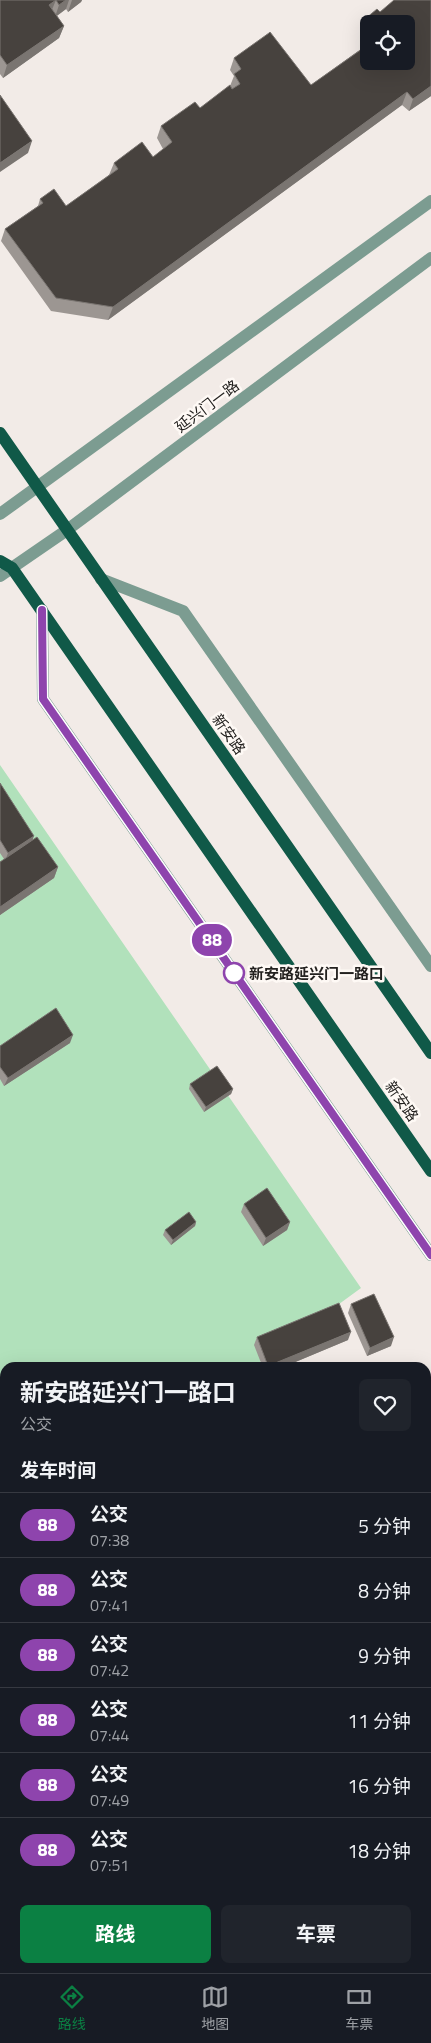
<!DOCTYPE html>
<html lang="zh">
<meta charset="utf-8">
<style>
:root{--surface:#171b24;--page:#20242c;--text:#f1f3f6;--muted:#9ea1a6;--line:#363941;--accent:#0b8043}
body{margin:0;font-family:"Titillium Web","Noto Sans SC",sans-serif;background:var(--page);color:var(--text);height:100vh;display:flex;flex-direction:column;font-size:19px;white-space:nowrap}
*{box-sizing:border-box;margin:0}
p{font-size:16px;color:var(--muted)}
.icon{flex:none;width:28px;height:28px;fill:none;stroke:currentColor;stroke-width:2;stroke-linecap:round;stroke-linejoin:round}
.map{position:relative;flex:1;overflow:hidden}
.sheet{position:absolute;left:0px;top:1362px;width:431px;height:611px;display:flex;flex-direction:column;background:var(--surface);border-radius:15px 15px 0 0;box-shadow:0 5px 20px #0002}
.sheet>*{flex:none}
.badge{padding:0 10px;border-radius:16px;font-size:18px;line-height:32px}
.controls{position:absolute;left:360px;top:15px;display:grid;gap:10px}
.controls a{display:grid;place-items:center;width:55px;height:55px;border-radius:8px;background:var(--surface);box-shadow:0 5px 20px #0002;font-size:25px}
.map>.badge{position:absolute;translate:-50% -50%;box-shadow:0 0 0 2px #fff}
h2{padding:0 20px;font-size:19px;line-height:45px}
.round{display:grid;place-items:center;flex:none;width:52px;height:52px;border-radius:8px;background:var(--page)}
.overview{display:flex;align-items:center;justify-content:space-between;height:85px;padding:0 20px}
h1{font-size:24px;font-weight:700;line-height:38px}
.primary-button{display:flex;gap:10px;margin-top:auto;padding:10px 20px}
.primary-button a{flex:1;height:58px;border-radius:8px;background:var(--accent);color:#fff;font-size:20px;font-weight:700;line-height:58px;text-align:center}
.primary-button a+a{background:var(--page);color:var(--text)}
ul{padding:0;list-style:none}
li{display:flex;align-items:center;gap:15px;height:65px;padding:0 20px;border-top:1px solid var(--line)}
li div{flex:1}
li b{display:block;font-size:19px}
li em{font-style:normal}
li .badge{min-width:55px;font-weight:700;text-align:center}
.tabs{display:flex;justify-content:space-around;align-items:center;height:70px;border-top:1px solid var(--line);background:var(--surface);font-size:14px;color:var(--muted)}
.tabs a{display:grid;justify-items:center;gap:2px}
.tabs .on{color:var(--accent)}
.map>svg:first-child{display:block}
.green{fill:#b1e1bb}
.lines{fill:none;stroke-linecap:round;stroke-linejoin:round}
.minor{stroke:#7c9c91;stroke-width:12}
.tertiary{stroke:#7c9c91;stroke-width:12}
.primary{stroke:#105948;stroke-width:12}
.wall{fill:#9c9692;fill-rule:evenodd}
.shaded-wall{fill:#7a7571}
.building{fill:#47423e;stroke:#7a7571}
.line-casing{stroke:#fff;stroke-width:11}
.line{stroke:#8e44ad;stroke-width:8}
.stop-dot{fill:#fff;stroke:#8e44ad;stroke-width:2.5}
.labels{text-anchor:middle;dominant-baseline:central;stroke-width:5;stroke-linejoin:round;paint-order:stroke}
.street-label{font-size:15px;fill:#23211f;stroke:#fef9f5}
.stop-label{font-size:15px;font-weight:bold;fill:#23211f;stroke:#fef9f5;text-anchor:start}
</style>
<div class="map">
<svg width="431" height="1973" viewBox="0 0 431 1973">
<rect width="100%" height="100%" fill="#f2ebe7"/>
<!-- green -->
<path class="green" d="M 0,765 L 361,1288 L 253,1367 L 59,1368 L 54,1362 L 46,1367 L 5,1368 L 5,1396 L 0,1400 Z"/>
<g class="lines">
<!-- minor -->
<path class="minor" d="M 101,579 L 183,611 L 431,966
M 42,610 L 43,699 L 431,1255
M 426,1796 L 431,1792
M 192,1973 L 198,1969"/>
<!-- tertiary -->
<path class="tertiary" d="M 0,514 L 431,201
M 0,576 L 67,530 L 431,258"/>
<!-- primary -->
<path class="primary" d="M 0,433 L 431,1053
M 0,561 L 12,568 L 431,1171"/>
</g>
<!-- wall -->
<path class="wall" d="M 0,0 L 82,0 L 81,2 L 68,12 L 66,9 L 57,16 L 64,26 L 59,38 L 3,78 L 0,74 Z
M 431,0 L 431,96 L 409,111 L 402,105 L 108,320 L 51,311 L 1,241 L 5,229 L 38,206 L 40,199 L 66,206 L 109,175 L 114,163 L 153,157 L 163,149 L 157,138 L 161,126 L 200,108 L 230,86 L 234,76 L 230,70 L 234,58 L 311,85 L 361,49 L 360,47 L 364,36 L 361,32 L 365,19 L 380,12 ZM 369,24 L 406,61 L 369,61 Z
M 0,783 L 33,840 L 58,867 L 54,878 L 0,915 L 0,862 L 4,859 L 0,853 Z
M 70,1043 L 4,1086 L 0,1079 L 0,1046 Z
M 190,1084 L 233,1089 L 231,1094 L 204,1112 L 189,1089 Z
M 244,1204 L 290,1222 L 287,1230 L 263,1246 L 241,1212 Z
M 196,1222 L 195,1226 L 171,1245 L 163,1235 L 165,1230 Z
M 351,1304 L 391,1346 L 367,1356 L 348,1313 Z
M 257,1337 L 348,1340 L 281,1368 L 263,1368 L 254,1345 Z
M 431,1432 L 431,1478 L 426,1481 L 426,1435 Z
M 431,1569 L 431,1592 L 426,1586 L 426,1578 L 429,1571 Z
M 431,1863 L 431,1917 L 426,1910 L 426,1866 Z"/>
<!-- shaded-wall -->
<path class="shaded-wall" d="M 56,0 L 51,12 L 49,5 Z
M 66,0 L 69,0 L 66,9 L 55,17 L 59,5 Z
M 72,0 L 82,0 L 81,2 L 68,12 Z
M 64,26 L 59,38 L 3,78 L 7,65 Z
M 431,86 L 431,96 L 409,111 L 413,99 Z
M 407,92 L 402,105 L 108,320 L 113,307 Z
M 32,141 L 28,153 L 0,172 L 0,163 Z
M 34,836 L 31,844 L 5,861 L 8,853 Z
M 58,867 L 54,878 L 0,915 L 0,907 Z
M 73,1035 L 70,1043 L 4,1086 L 8,1078 Z
M 233,1089 L 231,1094 L 204,1112 L 206,1107 Z
M 196,1222 L 195,1226 L 171,1245 L 173,1240 Z
M 290,1222 L 287,1230 L 263,1246 L 266,1238 Z
M 351,1332 L 348,1340 L 281,1368 L 268,1368 L 268,1366 Z
M 394,1337 L 391,1346 L 367,1356 L 370,1348 Z
M 431,1471 L 431,1478 L 426,1481 L 428,1473 Z
M 431,1668 L 431,1677 L 426,1681 L 426,1672 Z
M 32,1969 L 45,1969 L 39,1973 L 27,1973 Z"/>
<!-- building -->
<path class="building" d="M 0,0 L 66,0 L 59,5 L 56,0 L 49,5 L 64,26 L 7,65 L 0,55 Z
M 394,0 L 431,0 L 431,86 L 413,99 L 407,92 L 113,307 L 56,298 L 5,229 L 43,203 L 40,199 L 54,189 L 66,206 L 118,169 L 114,163 L 142,142 L 153,157 L 172,142 L 161,126 L 195,102 L 200,108 L 230,85 L 232,89 L 240,84 L 234,74 L 241,69 L 234,58 L 269,33 L 270,32 L 311,85 L 369,44 L 369,61 L 406,61 L 406,24 L 369,24 L 365,19 L 377,9 L 380,12 Z
M 369,31 L 369,40 L 364,35 Z
M 0,95 L 32,141 L 0,163 Z
M 0,783 L 34,836 L 8,853 L 0,840 Z
M 37,837 L 58,867 L 0,907 L 0,862 Z
M 56,1008 L 73,1035 L 8,1078 L 0,1067 L 0,1046 Z
M 217,1066 L 233,1089 L 206,1107 L 190,1084 Z
M 267,1188 L 290,1222 L 266,1238 L 244,1204 Z
M 189,1212 L 196,1222 L 173,1240 L 165,1230 Z
M 374,1294 L 394,1337 L 370,1348 L 351,1304 Z
M 339,1303 L 351,1332 L 268,1366 L 257,1337 Z
M 431,1432 L 431,1471 L 428,1473 L 426,1470 L 426,1435 Z
M 431,1604 L 431,1668 L 426,1672 L 426,1608 Z
M 431,1863 L 431,1898 L 426,1892 L 426,1866 Z
M 0,1908 L 4,1914 L 5,1913 L 5,1969 L 32,1969 L 27,1973 L 0,1973 Z
M 285,1969 L 309,1969 L 312,1973 L 285,1973 L 283,1970 Z"/>
<g class="lines">
<defs>
<path id="line" d="M 42,610 L 43,699 L 431,1255"/>
</defs>
<!-- line casing -->
<use href="#line" class="line-casing"/>
<!-- line -->
<use href="#line" class="line"/>
</g>
<!-- markers -->
<circle class="stop-dot" cx="234" cy="973" r="10"/>
<g class="labels">
<!-- street labels -->
<g class="street-label">
<text transform="translate(207 406) rotate(-37)">延兴门一路</text>
<text transform="translate(229 734) rotate(55)">新安路</text>
<text transform="translate(402 1101) rotate(55)">新安路</text>
</g>
<!-- stop labels -->
<g class="stop-label">
<text x="249" y="973">新安路延兴门一路口</text>
</g>
</g>
</svg>
<div class="controls">
<a><svg class="icon" aria-label="locate" viewBox="0 0 24 24"><circle cx="12" cy="12" r="6"/><path d="M12 2v4M12 18v4M2 12h4M18 12h4"/></svg></a>
</div>
<b class="badge" style="left:212px;top:940px;background:#8e44ad;color:#fff">88</b>
<section class="sheet">
<div class="overview"><div><h1>新安路延兴门一路口</h1><p>公交</p></div><a class="round"><svg class="icon" aria-label="heart" viewBox="0 0 24 24"><path d="M12 20l-8-8c-3-5 5-10 8-4 3-6 11-1 8 4z"/></svg></a></div>
<h2>发车时间</h2>
<ul>
<li><span class="badge" style="background:#8e44ad;color:#fff">88</span><div><b>公交</b><p>07:38</p></div><em>5 分钟</em></li>
<li><span class="badge" style="background:#8e44ad;color:#fff">88</span><div><b>公交</b><p>07:41</p></div><em>8 分钟</em></li>
<li><span class="badge" style="background:#8e44ad;color:#fff">88</span><div><b>公交</b><p>07:42</p></div><em>9 分钟</em></li>
<li><span class="badge" style="background:#8e44ad;color:#fff">88</span><div><b>公交</b><p>07:44</p></div><em>11 分钟</em></li>
<li><span class="badge" style="background:#8e44ad;color:#fff">88</span><div><b>公交</b><p>07:49</p></div><em>16 分钟</em></li>
<li><span class="badge" style="background:#8e44ad;color:#fff">88</span><div><b>公交</b><p>07:51</p></div><em>18 分钟</em></li>
</ul>
<div class="primary-button"><a>路线</a><a>车票</a></div>
</section>
</div>
<nav class="tabs">
<a class="on"><svg class="icon" aria-label="directions" viewBox="0 0 24 24"><path d="M12 3l9 9-9 9-9-9zM9 14v-3h6M13 9l2 2-2 2"/></svg>路线</a>
<a><svg class="icon" aria-label="map" viewBox="0 0 24 24"><path d="M3 6l6-2 6 2 6-2v14l-6 2-6-2-6 2zM9 4v14M15 6v14"/></svg>地图</a>
<a><svg class="icon" aria-label="tickets" viewBox="0 0 24 24"><path d="M3 7h18v10H3zM15 7v10"/></svg>车票</a>
</nav>
